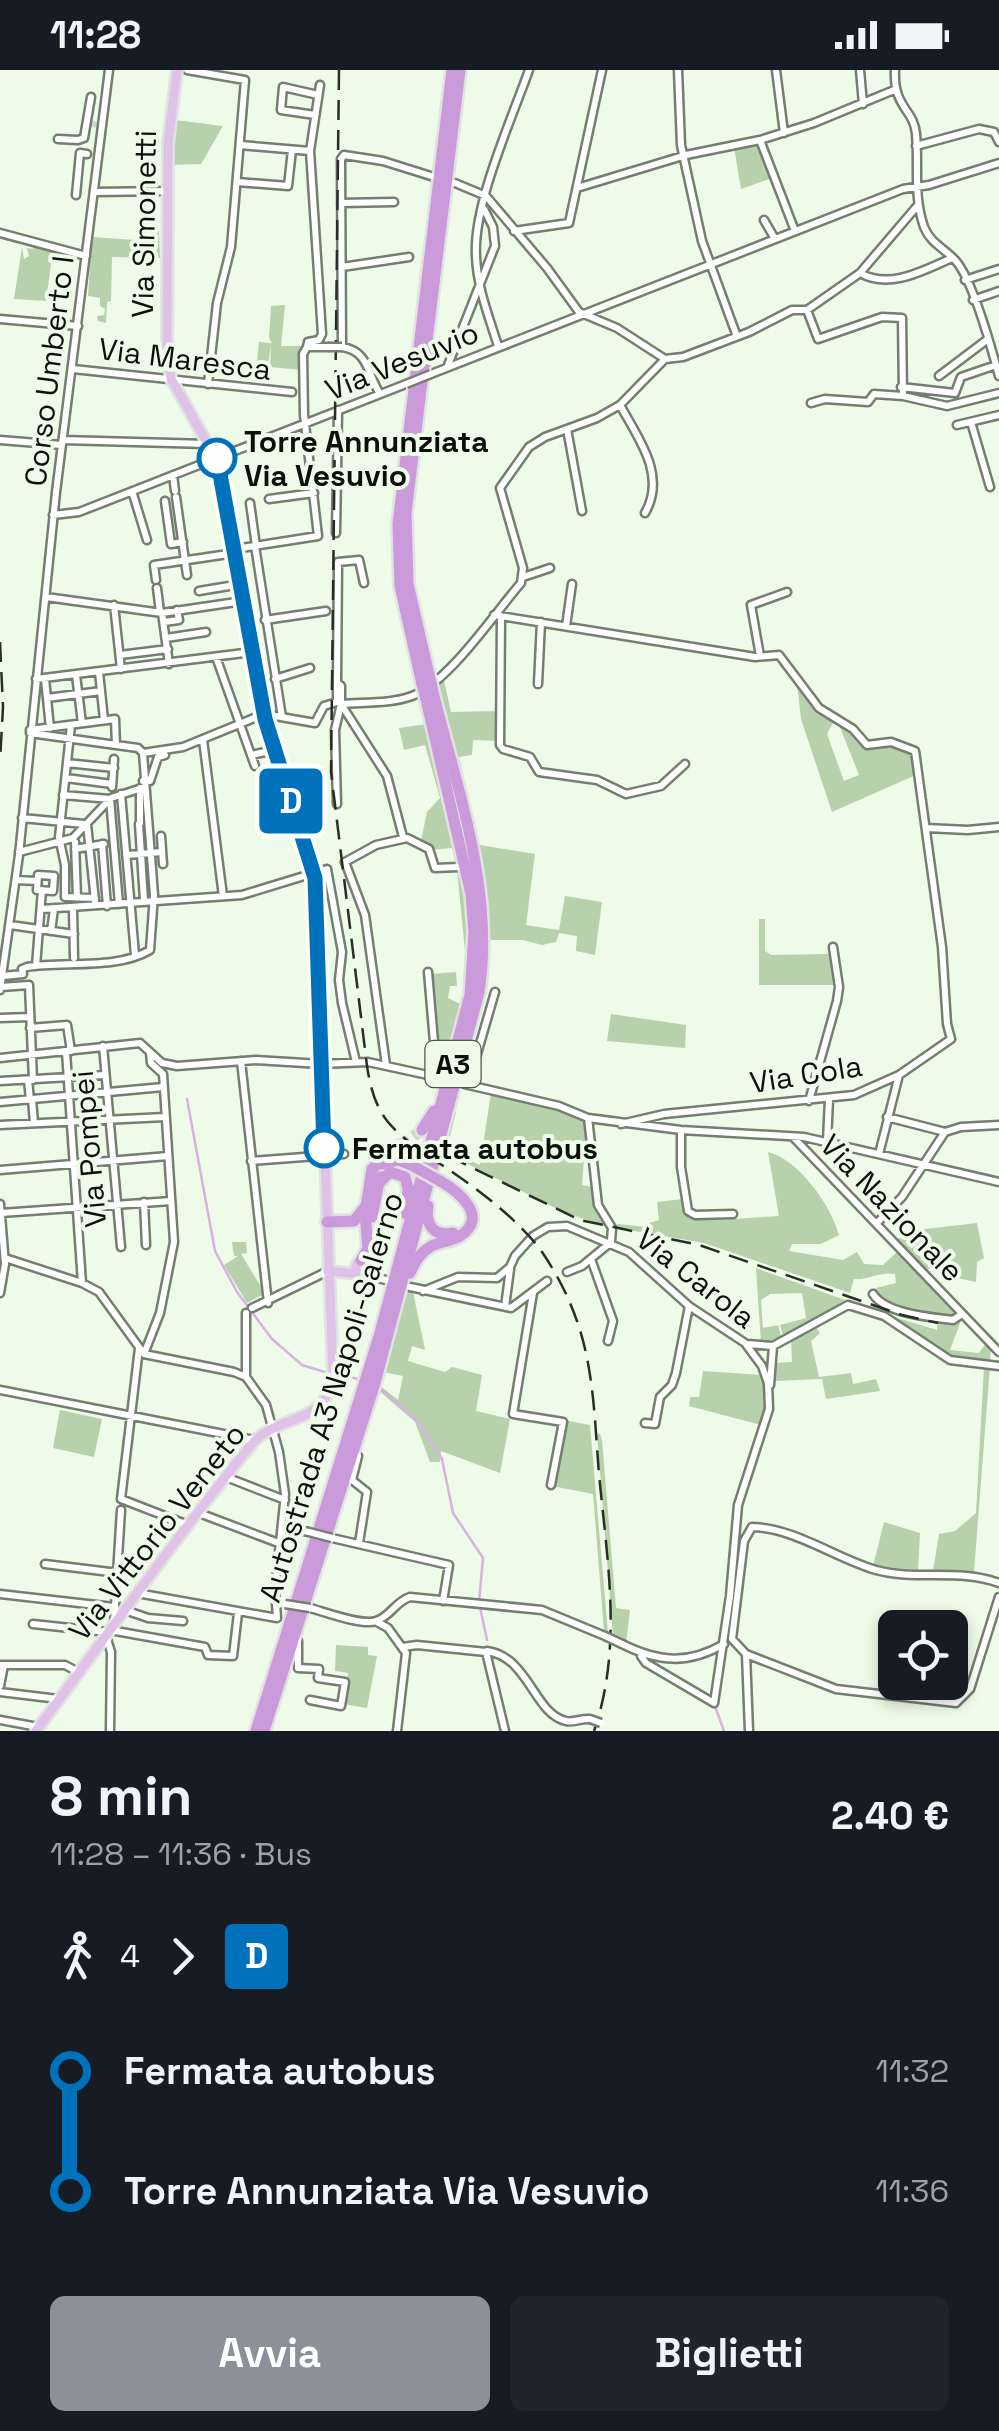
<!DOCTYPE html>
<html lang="it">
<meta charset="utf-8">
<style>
:root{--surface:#171b24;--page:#20242c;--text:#f1f3f6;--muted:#9ea1a6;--accent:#8c9099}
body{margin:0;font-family:"Space Grotesk",sans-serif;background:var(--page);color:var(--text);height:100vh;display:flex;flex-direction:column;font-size:38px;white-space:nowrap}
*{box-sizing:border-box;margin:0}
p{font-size:32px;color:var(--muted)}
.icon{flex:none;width:55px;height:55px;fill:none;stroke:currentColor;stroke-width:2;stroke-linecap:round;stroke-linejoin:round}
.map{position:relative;height:1661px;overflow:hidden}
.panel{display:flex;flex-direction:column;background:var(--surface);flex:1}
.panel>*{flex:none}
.badge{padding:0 20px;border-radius:8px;font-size:35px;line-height:65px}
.controls{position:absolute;left:878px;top:1540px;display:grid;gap:20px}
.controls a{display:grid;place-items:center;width:90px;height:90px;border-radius:15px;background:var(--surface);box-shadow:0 5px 15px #0003;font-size:50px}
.map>.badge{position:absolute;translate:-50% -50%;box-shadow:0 0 0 5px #fff}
.legs{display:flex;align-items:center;gap:15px;height:110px;padding:0 50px;font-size:32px}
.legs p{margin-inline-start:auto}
.headline{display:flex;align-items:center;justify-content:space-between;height:170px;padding:0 50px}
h1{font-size:55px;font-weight:600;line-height:75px}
.primary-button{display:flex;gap:20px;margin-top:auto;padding:20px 50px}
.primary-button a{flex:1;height:115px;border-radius:15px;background:var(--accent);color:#fff;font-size:40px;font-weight:600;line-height:115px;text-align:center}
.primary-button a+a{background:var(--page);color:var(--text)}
ul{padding:0 50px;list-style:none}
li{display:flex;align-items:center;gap:35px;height:120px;font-size:38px}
li i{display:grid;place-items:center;width:15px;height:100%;margin:0 12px;background:currentColor}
li i::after{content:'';width:25px;height:25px;margin:-12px;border:8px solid;border-radius:50%;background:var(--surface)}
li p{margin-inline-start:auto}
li:first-child i{background:linear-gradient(#0000 50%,currentColor 0)}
li:last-child i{background:linear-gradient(currentColor 50%,#0000 0)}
.status{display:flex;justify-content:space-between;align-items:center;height:70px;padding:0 50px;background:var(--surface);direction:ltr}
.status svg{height:28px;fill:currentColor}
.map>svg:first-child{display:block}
.green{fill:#b7d1ac}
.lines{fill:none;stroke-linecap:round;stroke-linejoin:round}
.stream{stroke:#d7b2e2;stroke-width:2.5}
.minor-tunnel{stroke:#cbd8c7;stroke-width:6;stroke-dasharray:6 3;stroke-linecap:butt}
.highway-tunnel{stroke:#cbd8c7;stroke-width:11;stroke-dasharray:11 5.5;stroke-linecap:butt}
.minor-casing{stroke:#747f6f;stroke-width:11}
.major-casing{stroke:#e2e2e2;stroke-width:14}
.highway-casing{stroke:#e2e2e2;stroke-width:16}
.minor{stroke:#fff;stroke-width:6}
.major{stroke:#e0c2e9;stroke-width:9}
.highway{stroke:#cb9ada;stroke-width:11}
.rail{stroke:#282d25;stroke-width:2.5;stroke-dasharray:20 10;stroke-linecap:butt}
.minor-bridge-casing{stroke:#747f6f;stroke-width:11;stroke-linecap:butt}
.highway-bridge-casing{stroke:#e2e2e2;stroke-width:16;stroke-linecap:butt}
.minor-bridge{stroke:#fff;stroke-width:6}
.highway-bridge{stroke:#cb9ada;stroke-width:11}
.line-1-casing{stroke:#fff;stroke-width:22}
.line-1{stroke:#0072bc;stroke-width:15}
.stop-1-dot{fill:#fff;stroke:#0072bc;stroke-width:5}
.labels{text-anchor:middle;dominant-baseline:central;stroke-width:8;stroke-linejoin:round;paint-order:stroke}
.shield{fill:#edfbe8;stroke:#50564d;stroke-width:2.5}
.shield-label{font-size:28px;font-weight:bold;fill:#0c100a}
.street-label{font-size:30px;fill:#0c100a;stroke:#edfbe8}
.stop-label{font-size:30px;font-weight:bold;fill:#0c100a;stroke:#edfbe8;text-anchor:start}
</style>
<div class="status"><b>11:28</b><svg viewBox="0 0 49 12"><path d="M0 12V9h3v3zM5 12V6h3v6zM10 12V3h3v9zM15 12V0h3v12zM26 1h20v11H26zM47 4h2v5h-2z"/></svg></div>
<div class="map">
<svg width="999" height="1661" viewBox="0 0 999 1661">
<rect width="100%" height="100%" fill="#edfbe8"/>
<!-- green -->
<path class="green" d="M 175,50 L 223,56 L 201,94 L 172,95 Z
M 759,72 L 772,108 L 741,119 L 734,77 Z
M 145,160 L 159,161 L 160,188 L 112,187 L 111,231 L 107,232 L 106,253 L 98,251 L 97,246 L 104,245 L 105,239 L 100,236 L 100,228 L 88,226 L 92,167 L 136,170 Z
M 35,175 L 53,180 L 46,231 L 14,229 L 22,177 L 24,189 L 29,186 L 27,178 L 33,179 Z
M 285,235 L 281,276 L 302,276 L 301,300 L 270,297 L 271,276 L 268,293 L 257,292 L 259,272 L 272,273 L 269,268 L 271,236 Z
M 443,606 L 451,642 L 498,641 L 498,671 L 473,670 L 472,685 L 459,687 L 480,775 L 535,784 L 526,855 L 559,860 L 565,826 L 602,832 L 595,885 L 576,881 L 577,866 L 559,863 L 556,872 L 542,875 L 523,870 L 488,870 L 479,793 L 437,612 Z
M 797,613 L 834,651 L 827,664 L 844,711 L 859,705 L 838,652 L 867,676 L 893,674 L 912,682 L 918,704 L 832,742 L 801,649 Z
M 427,654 L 468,836 L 467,901 L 457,800 L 452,778 L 431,780 L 421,771 L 427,742 L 440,728 L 425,675 L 404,680 L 399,658 Z
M 759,849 L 765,849 L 765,881 L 771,885 L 828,884 L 829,880 L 836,915 L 759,915 Z
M 456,902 L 457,916 L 450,916 L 448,928 L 462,935 L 447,986 L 437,986 L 430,904 Z
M 611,944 L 686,955 L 685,978 L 607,971 Z
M 491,1023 L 559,1040 L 587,1052 L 582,1115 L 594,1117 L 600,1146 L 608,1157 L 563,1142 L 442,1081 L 452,1041 L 456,1042 L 447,1079 L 480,1095 Z
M 768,1082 C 798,1089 831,1135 839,1165 L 821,1174 L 792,1174 L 789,1181 L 843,1190 L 857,1182 L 864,1194 L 883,1195 L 898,1181 L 958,1243 L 955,1247 L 920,1243 L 877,1229 L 876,1218 L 896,1213 L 895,1204 C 879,1201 870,1210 854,1209 L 850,1223 L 704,1173 L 617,1158 L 617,1154 L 648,1157 L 649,1153 L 659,1150 L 657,1132 L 683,1129 L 685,1144 L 690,1148 L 717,1147 L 718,1150 L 779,1146 Z
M 977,1153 L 984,1188 L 977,1192 L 976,1212 L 942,1205 L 942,1197 L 926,1199 L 897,1169 L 925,1159 Z
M 232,1172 L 246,1172 L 247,1183 L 241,1184 L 263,1220 L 264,1224 L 247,1233 L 224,1195 L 238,1186 L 234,1186 Z
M 756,1198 L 845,1230 L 784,1269 L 780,1255 L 806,1248 L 802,1223 L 770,1224 L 761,1230 L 763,1258 L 778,1255 L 782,1269 L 761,1273 Z
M 408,1220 L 413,1222 L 425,1280 L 412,1276 L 408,1291 L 445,1302 L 452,1297 L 482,1305 L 476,1341 L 510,1349 L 500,1403 L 441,1381 L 440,1392 L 430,1392 L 415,1352 L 377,1319 L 379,1315 L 398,1330 L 403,1306 L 383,1302 Z
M 884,1244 L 937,1260 L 938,1250 L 954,1252 L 962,1248 L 950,1280 L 979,1283 L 986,1273 L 991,1278 L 990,1293 L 950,1289 Z
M 814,1254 L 820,1263 L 811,1271 L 819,1307 L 851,1303 L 853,1314 L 876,1309 L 880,1321 L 826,1329 L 822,1309 L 775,1311 L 775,1293 L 792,1292 L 791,1268 Z
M 984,1296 L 990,1296 L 974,1502 L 933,1501 L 939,1464 L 955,1461 L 976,1443 Z
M 703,1301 L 762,1305 L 766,1330 L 761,1355 L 689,1336 L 690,1327 L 699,1327 Z
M 60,1340 L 102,1349 L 94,1387 L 53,1378 Z
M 564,1350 L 590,1355 L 608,1563 L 604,1561 L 593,1424 L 552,1416 Z
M 597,1364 L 600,1364 L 602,1370 L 616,1538 L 630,1540 L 626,1573 L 613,1566 Z
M 884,1452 L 920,1463 L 918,1500 L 873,1496 Z
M 336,1575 L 368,1577 L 368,1585 L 377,1586 L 367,1638 L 343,1634 L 348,1603 L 335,1601 Z"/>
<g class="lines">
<!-- stream -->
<path class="stream" d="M 187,1029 L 215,1181 L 237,1222 L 272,1269 L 302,1295 L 328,1303
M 338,1305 L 359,1309
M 380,1318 L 419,1353 L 442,1389 L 453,1443 L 483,1488 L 479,1532
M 480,1537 L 487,1570
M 715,1636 L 724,1661
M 505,1648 L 509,1661"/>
<!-- minor-tunnel -->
<path class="minor-tunnel" d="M 91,54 L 98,55"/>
<!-- highway-tunnel -->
<path class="highway-tunnel" d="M 400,1076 L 422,1060"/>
<defs>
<path id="minor" d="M 187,0 L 245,10 L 231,177 L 217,233 L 208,314
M 678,0 L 681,75 L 702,171 L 736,264
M 776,0 L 784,63
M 860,0 L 863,34
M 895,0 C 893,38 914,39 916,64 C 919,97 913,125 924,157 C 931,174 943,177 955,190 C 972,208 992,280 999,306
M 315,45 L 281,40 L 283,17 L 318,25
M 58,69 L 78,70 L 84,68 L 91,27
M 760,70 L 795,161
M 240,75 L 310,81
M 916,76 L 979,59 L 994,62 L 999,72
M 237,112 L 288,116 L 292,80
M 455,113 L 486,126 L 547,198 L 579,242 L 617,258 L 665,289
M 577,118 L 686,85 L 760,70 L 814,53 L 894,20
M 94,122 L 168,121
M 76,125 L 80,83 L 87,84
M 341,133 L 394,132
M 764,150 L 775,169
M 514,161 L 569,153 L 602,0
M 0,163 L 86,186
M 342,197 L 409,187
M 860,203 C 890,220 924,200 952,188
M 965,210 L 999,199
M 973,230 L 999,221
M 807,240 L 818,269 L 882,247 L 902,248 L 903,326
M 0,249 L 78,256
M 498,276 C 489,247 477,217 476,186 C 473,134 511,51 529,0
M 307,277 L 308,272 L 319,270 L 322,264 L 310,81 L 320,15
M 448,295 L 495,176 L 493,157 L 484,139
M 73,299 L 292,322
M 431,304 L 903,119 L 929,115 L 999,93
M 939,306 L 988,269
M 901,317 L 955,323 L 961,307 L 996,295
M 380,324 C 367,304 369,281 342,277 L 341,89 L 344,85 L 383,91 L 434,107
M 811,333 L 825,329 L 868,332 L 874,324 L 903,326 L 947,336 L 999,323
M 620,335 C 638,368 667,405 645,443
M 971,352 L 990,417
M 957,355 L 999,345
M 567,359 L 582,441
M 0,370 L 62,375
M 63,370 L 207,374
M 173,405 L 175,421
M 132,421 L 147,470
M 176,427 L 187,505
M 269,429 L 314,423
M 165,431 L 171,474 L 183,472
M 250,433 L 256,476
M 53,445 L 79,442 L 406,314
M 336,463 L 338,340
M 255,476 L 282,647
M 235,479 L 318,466 L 304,345 L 303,284 L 307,277 L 328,277
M 523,507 L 550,498
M 156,510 L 154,495 L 235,483
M 157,518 L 160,542
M 199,521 L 241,514
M 46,527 L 162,543 L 243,531
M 114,535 L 121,599
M 162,543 L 169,594
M 494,545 L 755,587 L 779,585 L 819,638 L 853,659 L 867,675 L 891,672 L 915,681 L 942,877 L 947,954 L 951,969 L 899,1005 L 854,1025 L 664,1044 L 621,1054
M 501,546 L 500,675 L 503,679 L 530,687 L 539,702 L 597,710 L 626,724 L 661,716 L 685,694
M 265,550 L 326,541
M 164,552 L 179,550 L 177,540
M 566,556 L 572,514
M 166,568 L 206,562
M 120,585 L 168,579
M 760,586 L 751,535 L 787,522
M 216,587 L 255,696
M 99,602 L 104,650
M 76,605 L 82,653
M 36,609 L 252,582
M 45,609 L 50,658
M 275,609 L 310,598
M 337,613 L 338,492 L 359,490 L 364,513
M 538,614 L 541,552
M 47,628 L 101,621
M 71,655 L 59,767 L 65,795 L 65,827 L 95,828
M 30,663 L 116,675 L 115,649 L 30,660
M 203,670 L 223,826
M 116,675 L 138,678 L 143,683 L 183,677 L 264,644 L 315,653 L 324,636 L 337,632 L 337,613 L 341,616 L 341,634 C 364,632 390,634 412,626 C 449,612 494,544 521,513 L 523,498 L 500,418 L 529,377 L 545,367 L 597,348 L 620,335 L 665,289 L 683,287 L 749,262 L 792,240 L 807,240 L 860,203 L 918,135
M 251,685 L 270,681
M 67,693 L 114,698
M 66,708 L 112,714
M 143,711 L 150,711 L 158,687 L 165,685
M 112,717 L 114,689
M 140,718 L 140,753
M 121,724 L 135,885
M 63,725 L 110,729 L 119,834
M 337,734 L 335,660 L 341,634 L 387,706 L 403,767
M 22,748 L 84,754
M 87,754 L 95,831
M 139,754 L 144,830
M 926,758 L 968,760 L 999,757
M 161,766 L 163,794
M 75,772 L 77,828
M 102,774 L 107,836
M 75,779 L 104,774
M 19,782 L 73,768 L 111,728 L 145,717
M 127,785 L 162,782
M 38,805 L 54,806 L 53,821 L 37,820 Z
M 16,810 L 37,811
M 42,839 L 242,825 L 327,799 L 342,882 L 339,910 L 342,933 L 356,992
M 73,839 L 74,888
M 10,855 L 74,864
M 51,861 L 54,839
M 36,896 L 42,820
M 3,906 L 23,904 L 22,899 L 27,897 C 64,891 117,900 150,880 L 154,825 L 143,683
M 1,917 L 29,915 L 33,1010
M 0,920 L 19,785 L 56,422 L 109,0
M 0,948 L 30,947
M 30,958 L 67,955 L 71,981
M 103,976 L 121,1177
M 66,982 L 82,1213
M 0,988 L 140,973 L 162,993 L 177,996 L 256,990 L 321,994 L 368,992 L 437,1007 L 428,902
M 241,991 L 268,1233
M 386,995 L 365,845 L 345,792 L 376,775 L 407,768 L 429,779 L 435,798 L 459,797
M 28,1010 L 30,1030
M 0,1011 L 105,1005
M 460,1013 L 559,1036 L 588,1048 L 681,1060 L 804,1067 L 999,1112
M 468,1015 L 495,922
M 32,1029 L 34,1053
M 809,1031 L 837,931 L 839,917 L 833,877
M 0,1032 L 163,1017
M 887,1047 L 945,1062
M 588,1048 L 598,1135 L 612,1158 L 611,1171
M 0,1055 L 165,1047
M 681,1060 L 681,1097 L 688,1141 L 695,1145 L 733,1144
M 794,1068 L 999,1282
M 827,1072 L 829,1029
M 879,1084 L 899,1005
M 251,1091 L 344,1084
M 0,1100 L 168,1086
M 144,1132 L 146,1175
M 0,1134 L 5,1194 L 0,1223
M 1,1143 L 171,1131
M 877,1153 L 902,1127 L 945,1062 L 961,1057 L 999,1055
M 5,1188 L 82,1213 L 99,1222 L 144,1284 L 234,1302 L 246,1307 L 266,1335 L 279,1382 L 285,1424 L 275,1520 L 277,1548 L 137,1523
M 591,1189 L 613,1251 L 608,1271
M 567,1202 L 582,1196 L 610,1173
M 364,1205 L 386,1210
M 410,1217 L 511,1238 L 547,1211
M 423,1221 L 458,1207 L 497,1208 L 510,1197 L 515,1186 L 533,1166 L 548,1157 L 567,1156 L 629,1182 L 689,1236 L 745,1273 L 762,1296 L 768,1313 L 769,1339 L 738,1435 L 730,1526 L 714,1633
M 533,1223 L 513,1344 L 563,1352 L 551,1415
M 873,1224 C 886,1244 930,1247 953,1250 L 962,1244
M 505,1237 L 510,1199
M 252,1238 L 328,1201
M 246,1243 L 246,1306
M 747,1274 L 773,1276 L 848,1235 L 884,1246 L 950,1290 L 999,1296
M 139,1278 L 121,1429 L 188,1455
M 144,1284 L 160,1243 L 174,1172 L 163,1004 L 151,993 L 150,983
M 770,1315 L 773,1276
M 0,1320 L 254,1370
M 645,1353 L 655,1354 L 660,1327 L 672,1315 L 676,1303 L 689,1236
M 358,1386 L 352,1410 L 367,1422 L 359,1473
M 226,1407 L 285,1430
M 199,1443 L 281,1474
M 283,1457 L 309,1462
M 752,1457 C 795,1458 835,1488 876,1500 C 917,1511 959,1498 999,1513
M 332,1468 L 449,1495 L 443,1531
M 45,1494 L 118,1503
M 0,1524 L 114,1537
M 310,1538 C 325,1542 362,1556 376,1551 C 390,1547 396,1531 410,1527 L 542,1540 L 605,1566
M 125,1540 L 148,1548 L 183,1551
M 114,1552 L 121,1440
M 377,1552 L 388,1558 L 406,1583 L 397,1661
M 33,1554 L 107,1562
M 110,1560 L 205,1577 L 208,1585 L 233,1586 L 238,1543
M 106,1566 L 111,1582 L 110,1661
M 298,1571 L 298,1598 L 319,1599 L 318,1608 L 345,1612 L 341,1636 L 310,1630
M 622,1574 C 658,1592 688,1595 724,1574
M 403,1577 L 417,1575 L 486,1582 L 505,1661
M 487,1581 C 529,1587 534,1644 566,1651 C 573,1653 582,1648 590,1649
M 746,1584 L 836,1619 L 956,1633 L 970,1619 L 999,1527
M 641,1586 L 646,1593 L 714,1633
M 0,1595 L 65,1595 L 78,1602
M 0,1616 L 4,1595
M 0,1622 L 58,1629
M 0,1650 L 38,1657
M 749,1661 L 746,1584 L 732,1569 L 744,1471 L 752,1457"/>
<path id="major" d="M356 1198a7 7 0 1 1 14 0a7 7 0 1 1-14 0Z
M 328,1201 L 359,1204
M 36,1661 C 107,1565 176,1467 251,1375 C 277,1343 327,1357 333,1305 L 315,809 L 264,644 L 217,390 L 171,309 L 167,281 L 168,74 L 177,0"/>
<path id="highway" d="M 430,609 L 408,514 L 406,443 L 460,0
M 422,614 L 400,516 L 398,454 L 452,0
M 422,1060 L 434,1041
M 382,1094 L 398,1090 L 413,1096
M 379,1113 L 390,1102 L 405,1107 L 408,1118 L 406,1144
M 428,1136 C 425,1154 433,1167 453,1163
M 372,1147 L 380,1107
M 327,1152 L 354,1151 L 365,1137
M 361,1190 L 368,1179 L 365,1143 L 372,1099 L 400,1076
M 410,1203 C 415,1192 420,1183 430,1177 C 439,1171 451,1172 460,1166 C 490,1147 458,1121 440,1111
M 256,1661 L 380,1263 L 470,925 L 474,862 L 471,824 L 425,625
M 264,1661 L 375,1313 L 479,922 C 495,820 456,716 432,618"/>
</defs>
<!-- minor casing -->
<use href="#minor" class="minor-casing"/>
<!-- major casing -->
<use href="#major" class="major-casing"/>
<!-- highway casing -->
<use href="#highway" class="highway-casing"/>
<!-- minor -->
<use href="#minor" class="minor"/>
<!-- major -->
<use href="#major" class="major"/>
<!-- highway -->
<use href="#highway" class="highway"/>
<!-- rail -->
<path class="rail" d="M 339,0 L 331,702 L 367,996 C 370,1016 375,1036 388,1052 C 405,1072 427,1085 448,1099 C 481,1122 515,1147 540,1179 C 556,1202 569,1227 578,1254 C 594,1301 595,1355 599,1404 C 607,1490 623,1577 594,1661
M 0,572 L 3,637 L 0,691
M 448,1086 L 580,1150 L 699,1175 L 902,1245 L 938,1253"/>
<defs>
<path id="minor-bridge" d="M 328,277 L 342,277
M 406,314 L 431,304
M 437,1007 L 460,1013
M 309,1462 L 332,1468
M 285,1534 L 310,1538
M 605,1566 L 622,1574
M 590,1649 L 601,1653"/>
<path id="highway-bridge" d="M 430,609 L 432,618
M 422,614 L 425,625
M 413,1096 L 440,1111"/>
</defs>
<!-- minor-bridge casing -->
<use href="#minor-bridge" class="minor-bridge-casing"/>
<!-- highway-bridge casing -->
<use href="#highway-bridge" class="highway-bridge-casing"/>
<!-- minor-bridge -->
<use href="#minor-bridge" class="minor-bridge"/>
<!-- highway-bridge -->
<use href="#highway-bridge" class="highway-bridge"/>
</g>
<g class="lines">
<defs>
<path id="line-1" d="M 217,388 L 265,649 L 315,808 L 324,1078"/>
</defs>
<!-- line-1 casing -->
<use href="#line-1" class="line-1-casing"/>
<!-- line-1 -->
<use href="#line-1" class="line-1"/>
</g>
<!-- markers -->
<g class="stop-1-dot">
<circle cx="217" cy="388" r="18"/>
<circle cx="324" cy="1078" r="18"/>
</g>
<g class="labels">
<!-- shield labels -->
<rect class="shield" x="425.5" y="971" width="55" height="46" rx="8"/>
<g class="shield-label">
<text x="453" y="994">A3</text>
</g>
<!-- street labels -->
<g class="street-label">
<text transform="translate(144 154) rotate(-89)">Via Simonetti</text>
<text transform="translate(185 289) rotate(7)">Via Maresca</text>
<text transform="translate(402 291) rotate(-22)">Via Vesuvio</text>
<text transform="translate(49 301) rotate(-83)">Corso Umberto I</text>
<text transform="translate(806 1004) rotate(-9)">Via Cola</text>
<text transform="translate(89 1079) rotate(-95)">Via Pompei</text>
<text transform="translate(892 1138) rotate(46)">Via Nazionale</text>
<text transform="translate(696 1208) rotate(38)">Via Carola</text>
<text transform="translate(331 1327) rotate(-73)">Autostrada A3 Napoli-Salerno</text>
<text transform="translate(157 1462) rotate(-52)">Via Vittorio Veneto</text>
</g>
<!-- stop labels -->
<g class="stop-label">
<text x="244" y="371">Torre Annunziata<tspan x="244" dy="34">Via Vesuvio</tspan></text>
<text x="352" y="1078">Fermata autobus</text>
</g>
</g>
</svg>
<div class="controls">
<a><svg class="icon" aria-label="locate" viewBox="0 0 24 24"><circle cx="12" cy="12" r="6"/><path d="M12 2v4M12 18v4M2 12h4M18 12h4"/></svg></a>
</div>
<b class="badge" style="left:291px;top:731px;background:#0072bc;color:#fff">D</b>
</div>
<section class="panel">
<div class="headline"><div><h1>8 min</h1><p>11:28 – 11:36 · Bus</p></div><b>2.40 €</b></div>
<div class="legs"><svg class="icon" aria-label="walk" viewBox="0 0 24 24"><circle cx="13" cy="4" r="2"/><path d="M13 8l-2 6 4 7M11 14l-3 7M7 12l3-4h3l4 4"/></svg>4<svg class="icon" aria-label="forward" viewBox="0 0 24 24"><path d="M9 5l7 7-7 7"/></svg><b class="badge" style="background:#0072bc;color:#fff">D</b></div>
<ul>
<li><i style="color:#0072bc"></i><b>Fermata autobus</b><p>11:32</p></li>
<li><i style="color:#0072bc"></i><b>Torre Annunziata Via Vesuvio</b><p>11:36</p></li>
</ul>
<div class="primary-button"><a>Avvia</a><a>Biglietti</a></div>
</section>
